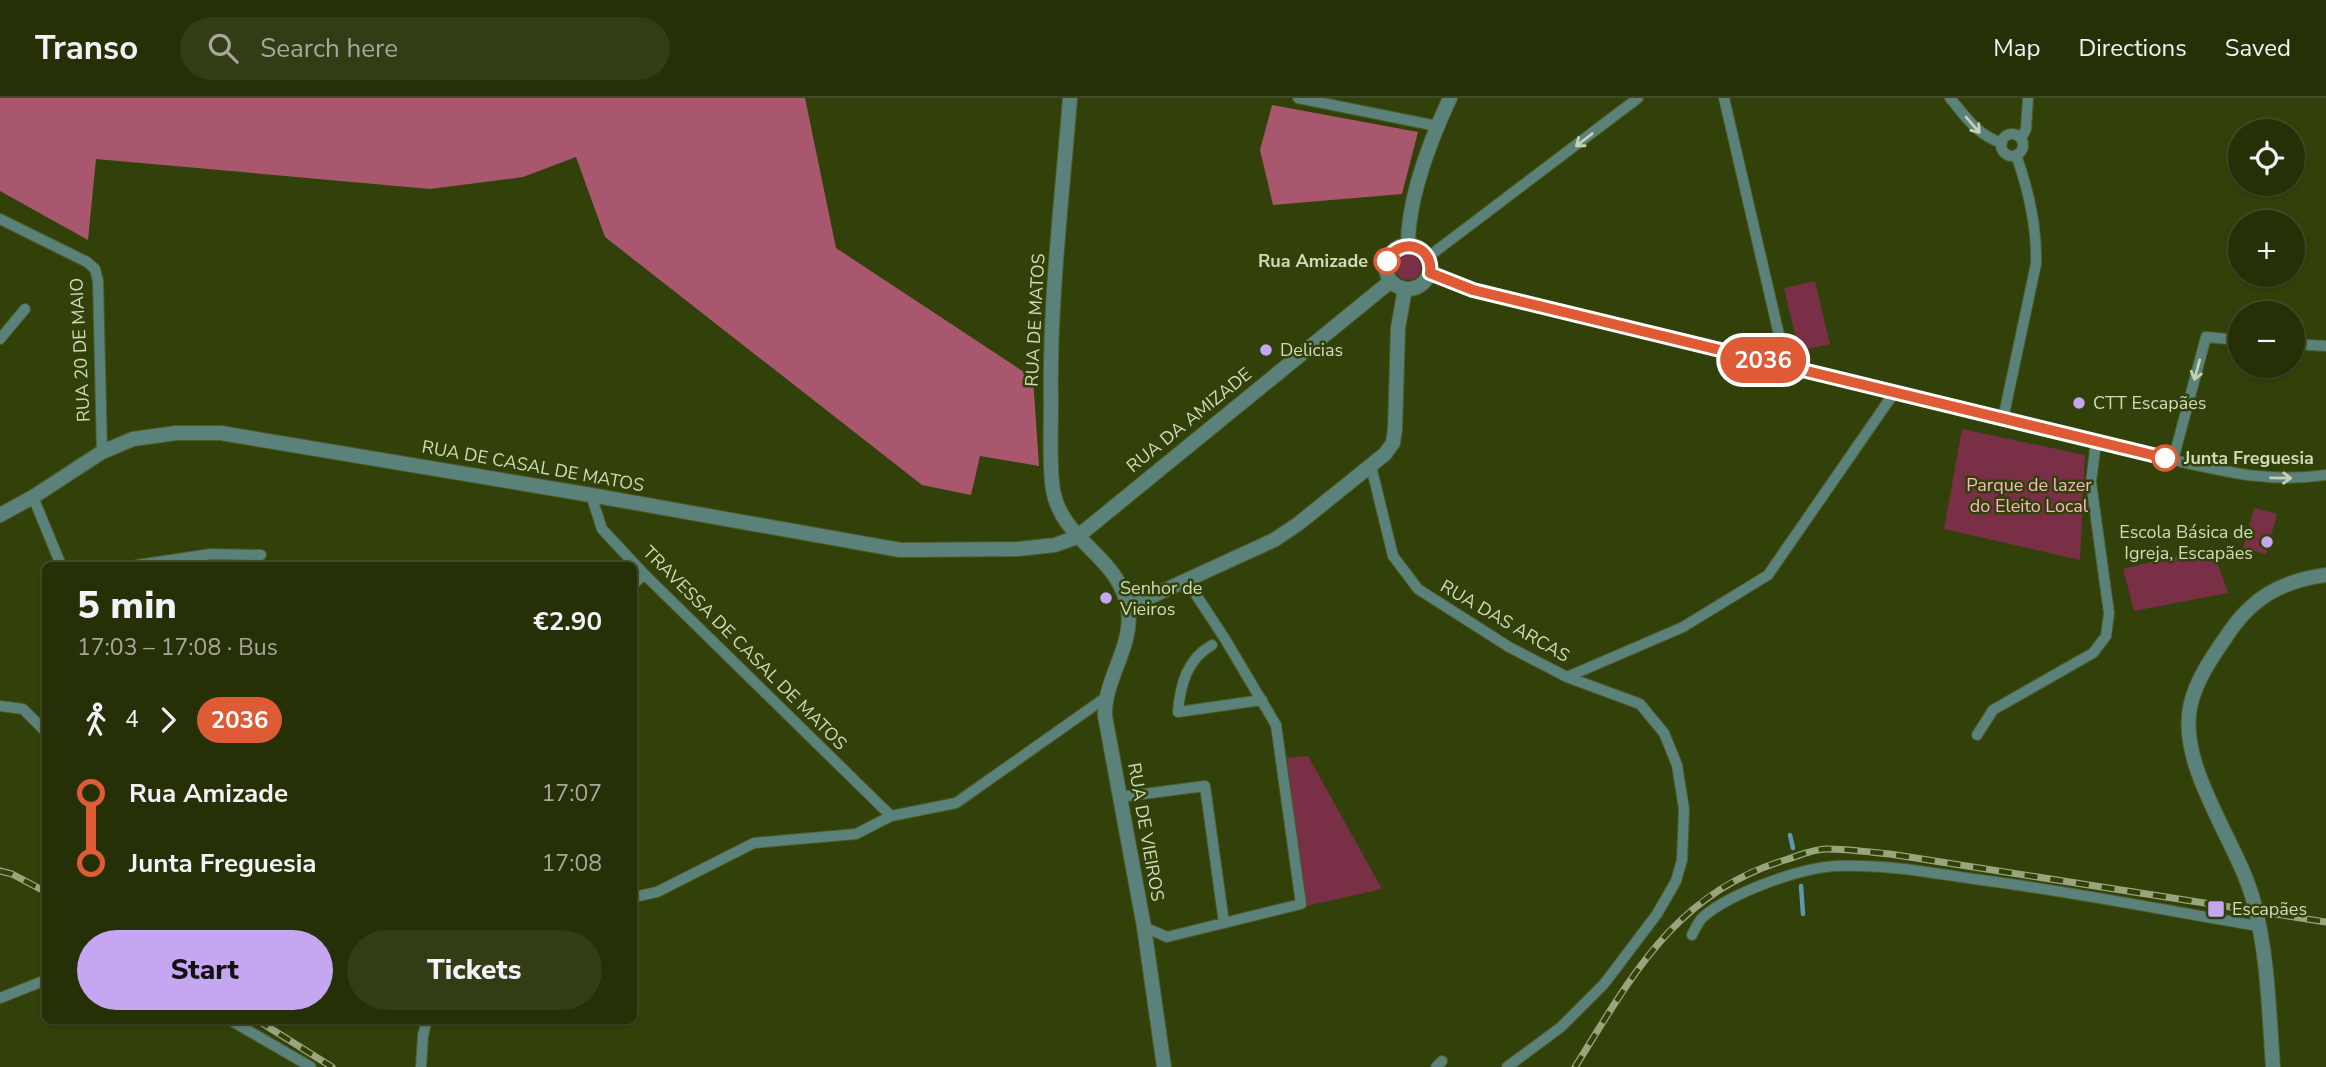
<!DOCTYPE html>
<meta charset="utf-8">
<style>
:root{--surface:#263007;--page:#323c15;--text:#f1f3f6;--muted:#a4a99b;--line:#424b28;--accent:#c5a7f1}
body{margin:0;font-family:"Nunito Sans",sans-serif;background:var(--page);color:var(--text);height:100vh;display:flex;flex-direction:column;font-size:26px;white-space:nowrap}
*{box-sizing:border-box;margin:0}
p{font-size:23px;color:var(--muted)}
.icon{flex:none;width:38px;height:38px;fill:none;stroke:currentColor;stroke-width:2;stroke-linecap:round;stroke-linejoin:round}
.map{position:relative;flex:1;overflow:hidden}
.sheet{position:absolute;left:42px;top:464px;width:595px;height:462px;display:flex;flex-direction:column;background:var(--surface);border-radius:10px;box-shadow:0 2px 5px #0004,0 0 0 2px var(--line)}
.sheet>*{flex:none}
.badge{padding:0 14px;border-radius:23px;font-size:24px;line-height:46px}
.tools{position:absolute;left:2228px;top:21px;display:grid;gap:14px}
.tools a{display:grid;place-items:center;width:77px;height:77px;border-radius:50%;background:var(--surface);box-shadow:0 2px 5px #0004,0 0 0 2px var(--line);font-size:35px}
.map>.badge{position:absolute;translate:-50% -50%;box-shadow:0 0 0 4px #fff}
.legs{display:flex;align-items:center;gap:10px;height:77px;padding:0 35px;font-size:23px}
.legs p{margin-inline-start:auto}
.head{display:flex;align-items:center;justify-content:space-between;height:119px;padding:0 35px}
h1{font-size:38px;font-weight:800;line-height:52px}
.primary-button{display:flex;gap:14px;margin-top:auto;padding:14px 35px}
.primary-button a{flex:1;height:80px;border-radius:42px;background:var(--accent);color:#111;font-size:28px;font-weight:800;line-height:80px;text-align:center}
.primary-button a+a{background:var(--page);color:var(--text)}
ul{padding:0 35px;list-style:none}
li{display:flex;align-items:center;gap:24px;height:70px;font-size:26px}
li i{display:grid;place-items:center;width:10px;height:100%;margin:0 9px;background:currentColor}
li i::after{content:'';width:18px;height:18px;margin:-9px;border:5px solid;border-radius:50%;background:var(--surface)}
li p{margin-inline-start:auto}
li:first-child i{background:linear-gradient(#0000 50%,currentColor 0)}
li:last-child i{background:linear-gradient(currentColor 50%,#0000 0)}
header{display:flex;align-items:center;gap:42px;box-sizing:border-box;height:98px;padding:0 35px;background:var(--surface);border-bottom:2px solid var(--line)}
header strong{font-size:33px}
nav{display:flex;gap:38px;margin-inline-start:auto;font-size:24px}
.search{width:490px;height:63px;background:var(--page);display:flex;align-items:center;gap:18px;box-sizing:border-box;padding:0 24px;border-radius:38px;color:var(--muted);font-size:26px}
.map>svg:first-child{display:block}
.green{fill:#792f46}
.forest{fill:#a9576f}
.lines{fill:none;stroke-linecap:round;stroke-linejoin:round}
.stream{stroke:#5e97b2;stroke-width:4.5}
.minor-casing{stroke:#4e5c29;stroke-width:12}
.tertiary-casing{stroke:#4e5c29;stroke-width:16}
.minor{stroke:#5b817b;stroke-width:10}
.tertiary{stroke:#5b817b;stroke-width:14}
.rail-casing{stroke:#99a67d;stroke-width:7}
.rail{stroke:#324009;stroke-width:4.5;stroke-dasharray:13;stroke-linecap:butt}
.oneway{stroke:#c3d2b3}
.line-1-casing{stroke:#fff;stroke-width:16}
.line-1{stroke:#df5b35;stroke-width:10}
.stop-1-dot{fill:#fff;stroke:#df5b35;stroke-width:3.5}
.poi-dot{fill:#c5a7f1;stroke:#324009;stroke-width:2.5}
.labels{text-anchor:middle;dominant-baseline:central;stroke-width:5;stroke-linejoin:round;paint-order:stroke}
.stop-label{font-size:18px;font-weight:bold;fill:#cfdbb9;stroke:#324009;text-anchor:end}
.street-label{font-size:18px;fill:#cfdbb9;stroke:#324009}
.poi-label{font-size:18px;fill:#cfdbb9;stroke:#324009;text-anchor:start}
.park-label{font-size:18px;fill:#fbb4c6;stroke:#324009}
</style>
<header>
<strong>Transo</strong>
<div class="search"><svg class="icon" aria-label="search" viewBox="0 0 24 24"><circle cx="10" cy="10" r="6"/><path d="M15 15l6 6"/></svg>Search here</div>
<nav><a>Map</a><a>Directions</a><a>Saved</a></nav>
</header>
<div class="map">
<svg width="2326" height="969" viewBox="0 0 2326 969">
<rect width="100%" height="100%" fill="#324009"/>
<!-- green -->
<path class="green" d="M1395 169a13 13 0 1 1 26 0a13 13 0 1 1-26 0Z
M 1815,183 L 1830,246 L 1799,253 L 1784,190 Z
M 1962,331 L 2085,357 L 2080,462 L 1944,431 Z
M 2254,410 L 2277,416 L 2266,456 L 2243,450 Z
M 2212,449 L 2228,495 L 2134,513 L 2123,471 Z
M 1308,658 L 1382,791 L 1306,808 L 1287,660 Z"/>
<!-- forest -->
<path class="forest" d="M 0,0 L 805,0 L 836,150 L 1033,280 L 1039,368 L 980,358 L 971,397 L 922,387 L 605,139 L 576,59 L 523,79 L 430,91 L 96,61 L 88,142 L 0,93 Z
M 1272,7 L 1418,34 L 1402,96 L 1273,107 L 1260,52 Z"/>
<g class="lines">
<!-- stream -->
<path class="stream" d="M 1790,737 L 1793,750
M 1801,788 L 1803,816"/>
<defs>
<path id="minor" d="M 1298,0 L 1437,28
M 1724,0 L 1786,267
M 1950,0 C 1966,19 1977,37 2002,45
M2001 47a11 11 0 1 1 22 0a11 11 0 1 1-22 0Z
M 2021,41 L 2026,31 L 2028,0
M 0,121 L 87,164 L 95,171 L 98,183 L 102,354
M 1428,159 L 1638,0
M 1429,175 L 1473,192 L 2173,362 C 2228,374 2268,385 2326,377
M 0,241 L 25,211
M 2292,246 L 2326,248
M 2003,321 L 2036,166 C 2037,128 2029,93 2016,57
M 2173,362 L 2206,239 L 2240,242
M 1371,368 L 1393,458 L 1418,491 L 1509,549 L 1567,579 L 1640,606 L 1664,635 L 1677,667 L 1684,711 L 1682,762 L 1676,783 L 1657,816 L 1604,886 L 1561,929 L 1507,969
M 591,397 L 602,431 L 644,476 L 891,718
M 33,399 L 61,467
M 137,467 L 211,456 L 261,457
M 634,486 L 644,476
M 1212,547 C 1187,561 1180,587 1178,614 L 1262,602
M 1567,579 L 1683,529 L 1768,477 L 1894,295
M 0,608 L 23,611 L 46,634
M 1977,637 L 1993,612 L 2093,555 L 2106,538 L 2109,515 L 2091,384 L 2096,344
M 1120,699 L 1205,688 L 1224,825
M 634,799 L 657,794 L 754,745 L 856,736 L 891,718 L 956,705 L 1105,600
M 1144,829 L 1167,839 L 1301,806 L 1276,627 L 1225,541 L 1187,483
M 1692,837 C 1695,831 1698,824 1703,819 C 1731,795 1799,770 1836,768 C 1882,766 1928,774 1974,781 C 2069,793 2163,812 2258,828
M 0,900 L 46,882
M 230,922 L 311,969
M 421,969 L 423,937 L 427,922
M 1436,969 L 1442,963"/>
<path id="tertiary" d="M 1070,0 C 1062,102 1049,205 1051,307 C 1051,335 1049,365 1053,392 C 1062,444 1120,458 1128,511 C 1134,548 1104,580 1105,618 L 1144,829 L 1164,969
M 1408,147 C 1408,99 1430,43 1450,0
M1386 169a22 22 0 1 1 44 0a22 22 0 1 1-44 0Z
M 0,417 L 33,399 L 102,354 L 133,341 L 176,335 L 221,335 L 591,397 L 900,452 L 1018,451 L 1055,447 L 1077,439 L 1391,183
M 1128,509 L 1274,442 L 1298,426 L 1385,356 L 1393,345 L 1395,331 L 1398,230 L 1405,191
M 2273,969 C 2269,915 2268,858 2254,805 C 2239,745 2175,667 2191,605 C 2197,581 2212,559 2226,539 C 2251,500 2281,483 2326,477"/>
</defs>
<!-- minor casing -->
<use href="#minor" class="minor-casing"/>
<!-- tertiary casing -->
<use href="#tertiary" class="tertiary-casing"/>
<!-- minor -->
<use href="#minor" class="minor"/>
<!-- tertiary -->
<use href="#tertiary" class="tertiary"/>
<defs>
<path id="rail" d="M 0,773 L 12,776 L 46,794
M 257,922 L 332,969
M 1575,969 C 1632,878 1675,795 1785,762 C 1798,758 1813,751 1826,751 C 1848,751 1869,754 1890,756 L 2326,824"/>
</defs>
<!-- rail casing -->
<use href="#rail" class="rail-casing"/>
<!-- rail -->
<use href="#rail" class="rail"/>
</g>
<!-- one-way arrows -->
<defs><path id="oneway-shaft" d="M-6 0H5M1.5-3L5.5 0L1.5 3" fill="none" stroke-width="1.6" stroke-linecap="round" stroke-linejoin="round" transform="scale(1.75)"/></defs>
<g class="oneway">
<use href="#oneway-shaft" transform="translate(1973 27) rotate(49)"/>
<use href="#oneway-shaft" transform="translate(1584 42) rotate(142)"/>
<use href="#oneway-shaft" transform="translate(2197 272) rotate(105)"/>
<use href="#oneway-shaft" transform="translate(2281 380) rotate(1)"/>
</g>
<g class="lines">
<defs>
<path id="line-1" d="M 1387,163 C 1399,138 1434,147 1430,175 L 1473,192 L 2165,360"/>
</defs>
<!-- line-1 casing -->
<use href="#line-1" class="line-1-casing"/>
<!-- line-1 -->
<use href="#line-1" class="line-1"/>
</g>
<!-- markers -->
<g class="stop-1-dot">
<circle cx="1387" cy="163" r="12"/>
<circle cx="2165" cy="360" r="12"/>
</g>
<g class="poi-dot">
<circle cx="1266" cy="252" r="7"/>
<circle cx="2079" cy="305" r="7"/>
<circle cx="2267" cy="444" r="7"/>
<circle cx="1106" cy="500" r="7"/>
<rect x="2207" y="802" width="18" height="18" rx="3.5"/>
</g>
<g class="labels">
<!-- stop labels -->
<g class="stop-label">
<text x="1368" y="163">Rua Amizade</text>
<text x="2184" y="360" text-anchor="start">Junta Freguesia</text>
</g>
<!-- street labels -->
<g class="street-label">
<text transform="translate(1035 222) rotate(-87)">RUA DE MATOS</text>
<text transform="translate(80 252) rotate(-93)">RUA 20 DE MAIO</text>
<text transform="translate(1189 322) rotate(-39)">RUA DA AMIZADE</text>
<text transform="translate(533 368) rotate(10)">RUA DE CASAL DE MATOS</text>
<text transform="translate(1505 523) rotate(30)">RUA DAS ARCAS</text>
<text transform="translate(745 550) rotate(45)">TRAVESSA DE CASAL DE MATOS</text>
<text transform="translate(1146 734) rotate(80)">RUA DE VIEIROS</text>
</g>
<!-- poi labels -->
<g class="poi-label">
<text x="1280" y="252">Delicias</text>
<text x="2093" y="305">CTT Escapães</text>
<text x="2253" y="434" text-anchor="end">Escola Básica de<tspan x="2253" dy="21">Igreja, Escapães</tspan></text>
<text x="1120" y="490">Senhor de<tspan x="1120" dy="21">Vieiros</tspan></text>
<text x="2232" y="811">Escapães</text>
</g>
<!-- park labels -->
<g class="park-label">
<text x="2029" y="387">Parque de lazer<tspan x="2029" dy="21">do Eleito Local</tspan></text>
</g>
</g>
</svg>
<div class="tools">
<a><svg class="icon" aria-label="locate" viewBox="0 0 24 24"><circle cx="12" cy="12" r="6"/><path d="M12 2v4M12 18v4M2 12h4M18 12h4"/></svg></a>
<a>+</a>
<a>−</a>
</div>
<b class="badge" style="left:1763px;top:262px;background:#df5b35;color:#fff">2036</b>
<section class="sheet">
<div class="head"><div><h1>5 min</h1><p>17:03 – 17:08 · Bus</p></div><b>€2.90</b></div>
<div class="legs"><svg class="icon" aria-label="walk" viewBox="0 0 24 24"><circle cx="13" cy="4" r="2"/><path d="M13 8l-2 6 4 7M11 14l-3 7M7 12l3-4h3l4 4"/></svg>4<svg class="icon" aria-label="forward" viewBox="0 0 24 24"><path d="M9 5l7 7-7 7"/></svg><b class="badge" style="background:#df5b35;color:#fff">2036</b></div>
<ul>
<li><i style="color:#df5b35"></i><b>Rua Amizade</b><p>17:07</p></li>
<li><i style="color:#df5b35"></i><b>Junta Freguesia</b><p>17:08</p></li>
</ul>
<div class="primary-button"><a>Start</a><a>Tickets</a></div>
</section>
</div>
